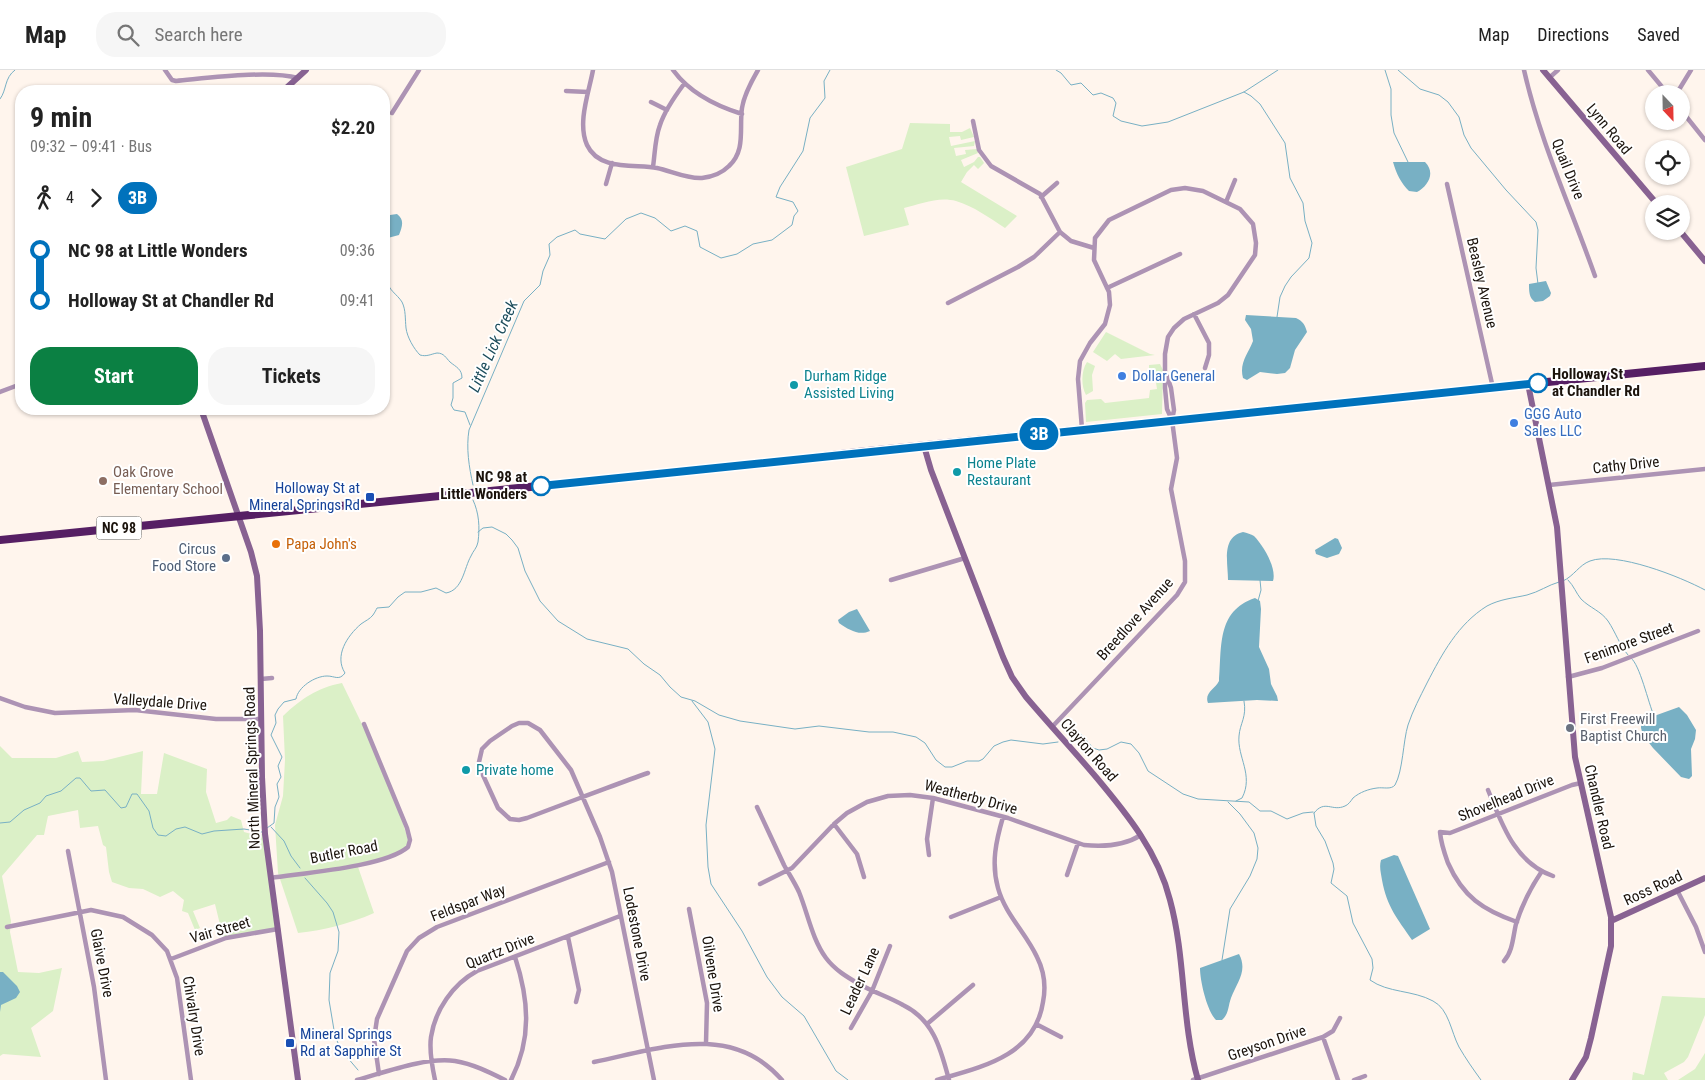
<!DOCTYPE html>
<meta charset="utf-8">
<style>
:root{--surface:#fff;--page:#f6f6f6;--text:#222;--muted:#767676;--line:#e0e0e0;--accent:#0b8043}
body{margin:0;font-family:"Roboto Condensed",sans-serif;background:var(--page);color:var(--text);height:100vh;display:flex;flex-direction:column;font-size:19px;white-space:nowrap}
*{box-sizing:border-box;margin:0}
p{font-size:16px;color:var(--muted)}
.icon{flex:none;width:28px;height:28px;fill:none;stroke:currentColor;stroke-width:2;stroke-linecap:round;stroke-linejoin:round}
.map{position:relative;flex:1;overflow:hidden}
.side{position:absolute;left:15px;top:15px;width:375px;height:330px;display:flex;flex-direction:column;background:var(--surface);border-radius:20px;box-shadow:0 1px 4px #0004}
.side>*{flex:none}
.badge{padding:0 10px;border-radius:16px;font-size:18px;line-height:32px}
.needle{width:32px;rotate:158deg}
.tools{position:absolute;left:1645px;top:15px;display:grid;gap:10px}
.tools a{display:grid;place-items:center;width:45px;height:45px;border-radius:50%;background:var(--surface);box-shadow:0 1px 4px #0004;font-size:25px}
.map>.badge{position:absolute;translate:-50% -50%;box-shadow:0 0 0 2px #fff}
.legs{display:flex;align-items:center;gap:8px;height:55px;padding:0 15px;font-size:16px}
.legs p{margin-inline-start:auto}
.head{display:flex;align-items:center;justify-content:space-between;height:85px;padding:0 15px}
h1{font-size:28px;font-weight:700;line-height:38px}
.primary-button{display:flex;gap:10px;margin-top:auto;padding:10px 15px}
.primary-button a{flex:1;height:58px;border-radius:20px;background:var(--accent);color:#fff;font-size:20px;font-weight:700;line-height:58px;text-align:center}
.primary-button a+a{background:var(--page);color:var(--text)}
ul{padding:0 15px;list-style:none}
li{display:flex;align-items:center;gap:18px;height:50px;font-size:19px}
li i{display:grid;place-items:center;width:8px;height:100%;margin:0 6px;background:currentColor}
li i::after{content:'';width:12px;height:12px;margin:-6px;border:4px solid;border-radius:50%;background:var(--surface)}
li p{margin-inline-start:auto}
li:first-child i{background:linear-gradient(#0000 50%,currentColor 0)}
li:last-child i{background:linear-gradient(currentColor 50%,#0000 0)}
header{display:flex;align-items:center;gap:30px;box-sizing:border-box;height:70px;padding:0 25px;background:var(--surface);border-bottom:1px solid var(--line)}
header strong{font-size:24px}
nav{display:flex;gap:28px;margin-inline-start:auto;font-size:18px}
.search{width:350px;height:45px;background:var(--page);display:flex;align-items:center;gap:12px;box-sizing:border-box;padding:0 18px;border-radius:20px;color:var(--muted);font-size:19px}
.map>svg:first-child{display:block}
.green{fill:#dbf0c7}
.water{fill:#78b0c4}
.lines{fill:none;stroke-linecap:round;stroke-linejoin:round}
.stream{stroke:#78b0c4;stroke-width:1}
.street{stroke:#ad93b4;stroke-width:4.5}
.secondary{stroke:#886292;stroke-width:6}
.highway{stroke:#561f64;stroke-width:8}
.line-1-casing{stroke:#fff;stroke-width:11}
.line-1{stroke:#0072bc;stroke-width:8}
.shop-dot{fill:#3f7fe0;stroke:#fff;stroke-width:2}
.stop-1-dot{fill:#fff;stroke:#0072bc;stroke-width:2.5}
.culture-dot{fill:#0f9aa8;stroke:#fff;stroke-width:2}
.education-dot{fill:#8d6e63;stroke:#fff;stroke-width:2}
.transit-dot{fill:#1a4fb4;stroke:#fff;stroke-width:2}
.food-dot{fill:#e8710a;stroke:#fff;stroke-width:2}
.service-dot{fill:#5c6f8a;stroke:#fff;stroke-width:2}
.worship-dot{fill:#6b7280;stroke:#fff;stroke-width:2}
.labels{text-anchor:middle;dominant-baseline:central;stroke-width:4;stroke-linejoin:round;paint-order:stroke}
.shield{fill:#fff;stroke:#5f5a55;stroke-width:1}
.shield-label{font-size:14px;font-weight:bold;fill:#1b130c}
.street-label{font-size:15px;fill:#1b130c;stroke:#fff}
.stop-label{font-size:15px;font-weight:bold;fill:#1b130c;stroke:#fff;text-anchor:start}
.culture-label{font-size:15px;fill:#0d838f;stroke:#fff;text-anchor:start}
.shop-label{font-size:15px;fill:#366cbe;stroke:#fff;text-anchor:start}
.education-label{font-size:15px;fill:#785e54;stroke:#fff;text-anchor:start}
.transit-label{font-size:15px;fill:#164399;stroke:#fff;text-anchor:end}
.food-label{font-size:15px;fill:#c56008;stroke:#fff;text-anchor:start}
.service-label{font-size:15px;fill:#4e5e75;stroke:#fff;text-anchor:end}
.worship-label{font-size:15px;fill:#5b616d;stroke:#fff;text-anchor:start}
.water-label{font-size:16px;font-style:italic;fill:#1d4d5c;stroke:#fff}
</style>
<header>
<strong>Map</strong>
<div class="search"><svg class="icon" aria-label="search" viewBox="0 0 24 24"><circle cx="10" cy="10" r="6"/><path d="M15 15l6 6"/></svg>Search here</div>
<nav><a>Map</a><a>Directions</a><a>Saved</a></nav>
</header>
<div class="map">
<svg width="1705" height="1010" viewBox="0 0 1705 1010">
<rect width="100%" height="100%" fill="#fff5ed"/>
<!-- green -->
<path class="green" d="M 910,53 L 950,54 L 950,62 L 962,62 L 970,58 L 974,67 L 961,70 L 960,66 L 949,67 L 951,76 L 975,71 L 974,76 L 954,78 L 956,86 L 966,84 L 965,80 L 977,79 L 978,83 L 961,90 L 964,97 L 974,92 L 978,87 L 980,87 L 984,93 L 978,99 L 974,95 L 967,102 L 961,112 L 1017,146 L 1005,158 C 990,148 973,136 956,131 C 939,126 920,134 904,138 L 909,155 L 864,166 L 846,97 L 902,79 Z
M 1106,262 L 1150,284 L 1155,285 L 1121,289 L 1115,284 L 1107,291 L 1093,282 Z
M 1087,292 L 1095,296 L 1092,305 L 1093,321 L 1086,325 C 1081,316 1081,301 1087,292 Z
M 1160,294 L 1163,300 L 1162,344 L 1086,352 L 1085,333 L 1087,330 L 1101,329 L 1105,333 L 1149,328 L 1150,320 L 1157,319 L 1154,300 L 1149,300 L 1149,295 Z
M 342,613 C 367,664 393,717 409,773 C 398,787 374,789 357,794 L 374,843 C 349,854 325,860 298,863 L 278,803 L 275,755 L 283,726 L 285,690 L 283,646 C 302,628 317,618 342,613 Z
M 0,676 L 12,688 L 56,688 L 78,681 L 82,692 L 103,691 L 143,681 L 141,724 L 157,724 L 164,683 L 207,699 L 206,722 L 216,753 L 227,750 L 231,746 L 241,750 L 244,762 L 255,765 L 265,764 L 277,858 L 223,867 L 215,834 L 193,841 L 200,858 L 195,860 L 188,843 L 182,841 L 184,830 L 173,821 L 160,827 L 143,819 L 129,818 L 112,812 L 109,802 L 106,777 L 103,775 L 98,756 L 80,758 L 78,740 L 48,746 L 44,765 L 37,765 L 2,806 L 11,851 L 10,862 L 18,902 L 39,903 L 62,898 L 53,941 L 31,958 L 41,987 L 3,984 L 0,986 Z
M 1662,926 L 1705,928 L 1705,945 L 1688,987 L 1684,992 L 1664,1003 L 1668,1010 L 1632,1010 L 1633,1002 L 1644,1005 Z
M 1705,983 L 1705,1010 L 1678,1010 L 1695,999 Z"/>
<!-- water -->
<path class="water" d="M 1393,92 L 1425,92 C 1436,103 1428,116 1417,122 L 1409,121 C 1401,113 1396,103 1393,92 Z
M 384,139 L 390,145 L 397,144 C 405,150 402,157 399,165 L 384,169 Z
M 1546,211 L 1551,223 L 1550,226 L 1543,231 L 1535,232 C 1529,228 1529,221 1529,214 Z
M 1246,245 L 1296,248 C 1303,251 1305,255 1307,262 L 1295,280 L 1290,298 L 1285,303 L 1277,304 L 1260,302 L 1247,310 L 1243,308 C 1239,293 1248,284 1253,271 L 1251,259 L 1245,250 Z
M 1243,462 C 1247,463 1251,464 1254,466 C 1263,475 1277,498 1273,511 L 1228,510 C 1228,493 1221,467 1243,462 Z
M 1335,468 L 1338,469 L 1342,478 L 1339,484 L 1327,488 L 1316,484 L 1315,480 Z
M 1255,528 L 1260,531 L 1261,539 L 1259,577 L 1269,599 L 1271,614 L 1277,626 L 1278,631 L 1257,630 L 1208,633 C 1204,623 1215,619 1219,611 C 1222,578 1216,541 1255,528 Z
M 857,539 L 870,561 C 859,566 849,560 839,553 L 838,550 L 849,542 Z
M 1679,637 L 1687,645 L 1696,660 L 1695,669 L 1691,679 L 1692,706 L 1689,709 L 1681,707 L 1653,678 L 1643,665 L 1641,658 L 1641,651 L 1643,650 Z
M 1394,785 L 1398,786 L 1430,859 L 1412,870 C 1397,848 1387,837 1382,810 C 1381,803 1379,797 1381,790 Z
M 1239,884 C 1248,901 1237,912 1231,928 C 1228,936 1229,944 1222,950 L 1216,950 C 1207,941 1200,911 1200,898 Z
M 0,902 L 3,902 L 17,916 L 20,922 L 16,928 L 1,935 L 0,942 Z"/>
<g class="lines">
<!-- stream -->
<path class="stream" d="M 1056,0 L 1061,3 L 1071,15 L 1081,13 L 1093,25 L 1101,23 L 1113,28 L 1116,33 L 1113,46 L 1121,51 L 1142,56 L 1168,52 L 1244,22 L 1278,0
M 1385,0 L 1391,19 L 1391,45 L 1394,63 L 1408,92
M 1398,0 L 1420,19 L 1439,25 L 1448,32 L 1459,47 L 1464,65 L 1471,78 L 1506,120 L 1536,152 L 1538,160 L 1536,198 L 1538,214
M 1244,22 L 1251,26 L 1260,34 L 1285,73 L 1290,108 L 1303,133 L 1305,151 L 1312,173 L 1309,188 L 1291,207 L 1285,216 L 1280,227 L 1277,247
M 0,29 C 7,20 4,8 15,0
M 388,167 C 391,182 386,195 387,210 C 388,220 397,224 402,232 C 406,240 405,249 406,258 C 407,267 414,279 420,285 C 427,287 431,284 437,283 C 444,283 446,288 450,292 C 456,297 462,299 462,308 L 453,313 L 453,328 L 451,335 L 454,340 L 465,342 L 470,355
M 473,415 C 469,397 466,378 469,360 L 524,231 L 540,215 L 543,201 L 550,185 L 549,174 L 557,167 L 575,160 L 580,164 L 605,169 L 626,149 L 641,143 L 655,148 L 671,161 L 685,156 L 697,161 L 700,177 L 721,188 L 737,184 L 753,174 L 772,170 L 792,155 L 794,146 L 798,141 L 793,132 L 776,127 L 780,117 L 803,81 L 810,48 L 825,28 L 824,11 L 830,0
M 478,462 L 483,458 L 492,457 L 506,464 L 512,470 L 518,478 L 525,501 L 540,531 L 558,551 L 587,569 L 628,579 L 644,594 L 660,605 L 670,617 L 681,627 L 695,631 L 719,645 L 740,651 L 795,659 L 819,656 L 869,662 L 893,662 L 916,667 L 925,673 L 936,690 L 945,697 L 952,697 L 967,691 L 979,691 L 983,689 L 994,676 L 1003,672 L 1011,670 L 1043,674 L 1058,672
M 1568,510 C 1574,516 1576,523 1581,529 C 1590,538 1601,541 1608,551 C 1616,563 1619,574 1628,585
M 1563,511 C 1574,506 1579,495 1590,491 C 1616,481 1681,507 1705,520
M 1258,531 L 1261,520 L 1260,510
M 1631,588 C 1640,595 1648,632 1654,646
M 692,631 L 708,652 L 715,679 L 706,755 L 708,797 L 711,814 L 742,861 L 767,907 L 782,927 L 804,946 L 836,1001 L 848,1010
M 1069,664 L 1074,662 L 1081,664 L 1093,678 L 1099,680 L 1107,679 L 1121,672 L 1131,674 L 1139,683 L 1148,701 L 1183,724 L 1198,729 L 1249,732 L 1260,741 L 1271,741 L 1287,749 L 1303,743 L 1313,742
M 1236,731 L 1242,728 C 1254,705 1237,687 1239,666 C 1240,653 1247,647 1244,631
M 1314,743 C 1325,729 1332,742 1345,736 C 1348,735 1351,731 1353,728 C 1360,722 1369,719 1377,718 C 1383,717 1391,720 1395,715 C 1403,701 1403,671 1408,655 C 1413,640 1420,627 1427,613 C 1442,584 1458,554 1487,536 C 1500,529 1514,528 1527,525 C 1539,522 1548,515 1559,512
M 1314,743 L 1316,756 L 1325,771 L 1333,793 L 1334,799 L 1331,813 L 1347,826 L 1353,853 L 1372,889 L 1373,898 L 1370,910 C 1388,923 1413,920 1433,931 C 1449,939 1451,962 1459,977 C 1466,989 1473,999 1481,1010
M 0,753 L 10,752 L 24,740 L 40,733 L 46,726 L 61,721 L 76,708 L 80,708 L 91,721 L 105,720 L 121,738 L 126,737 L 132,724 L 137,724 L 149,741 L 153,758 L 158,765 L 166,766 L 176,759 L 185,757 L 202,764 L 214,761 L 244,759 L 262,762
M 271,757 L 284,771 L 291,786 L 300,798
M 267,758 L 274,753 L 275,737 L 279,727 L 277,714 L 281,707 L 278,696 L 282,687 L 271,665 L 276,653 L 275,645 L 278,639 L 284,632 L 296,629 C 298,617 315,606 327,606 C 335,606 339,611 345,603 C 334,586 347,566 361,554 C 365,551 370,549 373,545 C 375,542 376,540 377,538 L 389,537 L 398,527 L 405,522 L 421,522 L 436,518 L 446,523 C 463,520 464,498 471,486 C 473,481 477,478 478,472 C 480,457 479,443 473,430
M 305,808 L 327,833 L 333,842 L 339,862 L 338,881 L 330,903 L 329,930 L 335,966 L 341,980 L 358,1000
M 1222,890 L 1230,839 L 1250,806 L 1257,789 L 1258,778 L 1254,763 L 1240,744 L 1228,732"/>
<!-- street -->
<path class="street" d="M 165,0 L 172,10 L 176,11 C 209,8 268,0 298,8
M 593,0 C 589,22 577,53 587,75 C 599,101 635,94 657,98 C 671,101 687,109 702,108 C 711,107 722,103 729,96 C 746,80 739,59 742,38 C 744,25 751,12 758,0
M 673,0 C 689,22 716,36 742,44
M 1524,0 C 1540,71 1571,138 1595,206
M 1648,0 L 1668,24
M 1549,8 L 1558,0
M 566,21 L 588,22
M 1674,24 L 1680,18 L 1691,0
M 651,32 L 667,40
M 1681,40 L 1705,70
M 392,43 L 419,0
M 973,51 L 979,80 L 991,96 L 1040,124 L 1060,162 L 1071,171 L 1094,178
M 653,97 C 655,83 655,68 660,55 C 665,40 675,26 684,14
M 606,114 L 612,93
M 1447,114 L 1493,318
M 1041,127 L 1057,113
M 1226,132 L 1235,110
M 1107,218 L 1180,184
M 948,233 L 1018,197 L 1034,187 L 1060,162
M 1194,244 L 1209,273 L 1209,285 L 1205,298
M 0,322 L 21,314
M 1082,359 L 1078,309 L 1080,291 L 1090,273 L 1105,254 L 1110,235 L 1109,222 L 1094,190 L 1095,168 L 1109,150 L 1171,120 L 1185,118 L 1203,121 L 1240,139 L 1253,154 L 1256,173 L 1255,185 L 1228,225 L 1218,233 L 1184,249 L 1174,258 L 1168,267 L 1165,284 L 1165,318 L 1167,339 L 1172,350
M 1549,415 L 1705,399
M 891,510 L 965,488
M 1568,607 L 1602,598 L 1698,561
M 261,609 L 272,608
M 0,628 L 25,637 L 55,643 L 135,640 L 216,649 L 261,649
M 1052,657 L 1177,525 L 1185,512 L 1185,491 L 1171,419 L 1177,388 L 1172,350 L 1174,340 L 1171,318 L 1167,306
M 648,703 C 625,711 602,720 580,728 L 527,748 L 519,750 L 510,749 L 498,738 L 482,703 L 479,692 L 482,679 L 490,671 L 512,656 L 519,653 L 528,653 L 540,660 L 571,700 L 600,767 L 612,802 L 654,1010
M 1488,720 C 1502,754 1514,792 1553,806
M 757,737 C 766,756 775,776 784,795 C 789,804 795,813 799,822 C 808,844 812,869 826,888 C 835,900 847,907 859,914 C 873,922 889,927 903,935 C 934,950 941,980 949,1010
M 834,754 L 857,784 L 864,807
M 68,781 L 94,917 L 106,1010
M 929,785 L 927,769 L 933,728
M 1067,805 L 1078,773
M 271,808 C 303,803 385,797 408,777 L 410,770 L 407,758 L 364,654
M 760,814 L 792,798 L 834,754 L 847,743 L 867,732 L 888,726 L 910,725 L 933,728 L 1008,748 L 1084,775 C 1104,777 1124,776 1141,765
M 1677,820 L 1696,857 L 1705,882
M 689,839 L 707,933 L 706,973
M 951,847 L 1001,827
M 1517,852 C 1483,840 1463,827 1448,793 C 1444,782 1441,774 1440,762 L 1450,763 L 1572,715 L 1581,713
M 7,857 L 91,840 L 123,847 L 152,865 L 167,881 L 177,908 L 191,1010
M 568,867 L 579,920 L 576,932
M 171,889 L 226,868 L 278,859
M 1504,891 C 1513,881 1513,866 1516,854 C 1522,835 1531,817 1542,801
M 927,954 L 973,915
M 1036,954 L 1061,967
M 851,958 L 872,921 L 890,876
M 1323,967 L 1338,1010
M 594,992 C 659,979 731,951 782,1010
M 379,1004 L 374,969 L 377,949 L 407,881 L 419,868 L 437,857 L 609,792
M 357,1010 C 386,1002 425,987 455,991 C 473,994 489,1002 505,1010
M 435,1010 C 432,996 429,981 431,967 C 435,940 453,914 477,901 L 620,846
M 511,1010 C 532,969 529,930 515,887
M 937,1010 C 982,997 1035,986 1043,932 C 1046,917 1044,901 1037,887 C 1026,863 1005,844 998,818 C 991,793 996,771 1003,747
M 1193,1010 L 1323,967 L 1333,961 L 1340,948
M 1354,1010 L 1365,1006"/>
<!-- secondary -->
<path class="secondary" d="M 1543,0 L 1657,134
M 283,21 L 306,0
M 1680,161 L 1705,191
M 1528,314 L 1557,457 L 1575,687 L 1611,847 L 1611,876 L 1591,968 L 1586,987 L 1572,1010
M 201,339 L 251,482 L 257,506 L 260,561 L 262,707 L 265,764 L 298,1010
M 924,376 L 931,400 L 1003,587 L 1012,607 L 1026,627 C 1049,654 1073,680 1096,707 C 1127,744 1158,782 1170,830 C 1186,889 1181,951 1198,1010
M 1611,851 L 1705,808"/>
<!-- highway -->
<path class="highway" d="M 0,470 L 739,396 L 858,382 L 1705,296"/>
</g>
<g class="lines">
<defs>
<path id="line-1" d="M 541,416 L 1538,313"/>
</defs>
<!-- line-1 casing -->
<use href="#line-1" class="line-1-casing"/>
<!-- line-1 -->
<use href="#line-1" class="line-1"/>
</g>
<!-- markers -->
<g class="shop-dot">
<circle cx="1122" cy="306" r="5"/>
<circle cx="1514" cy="353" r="5"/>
</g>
<g class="stop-1-dot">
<circle cx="1538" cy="313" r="9"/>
<circle cx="541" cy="416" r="9"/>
</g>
<g class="culture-dot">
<circle cx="794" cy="315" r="5"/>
<circle cx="957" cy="402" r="5"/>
<circle cx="466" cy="700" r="5"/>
</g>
<circle class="education-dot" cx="103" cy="411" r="5"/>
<g class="transit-dot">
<rect x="365" y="422" width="10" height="10" rx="2.5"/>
<rect x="285" y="968" width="10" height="10" rx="2.5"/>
</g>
<circle class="food-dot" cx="276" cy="474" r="5"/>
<circle class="service-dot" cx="226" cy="488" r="5"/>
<circle class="worship-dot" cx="1570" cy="658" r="5"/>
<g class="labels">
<!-- shield labels -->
<rect class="shield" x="96.5" y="446.5" width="45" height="23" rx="4"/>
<g class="shield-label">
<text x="119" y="458">NC 98</text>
</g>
<!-- street labels -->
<g class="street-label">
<text transform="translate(1609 59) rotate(50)">Lynn Road</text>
<text transform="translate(1568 99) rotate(68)">Quail Drive</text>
<text transform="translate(1482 213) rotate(77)">Beasley Avenue</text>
<text transform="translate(1626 395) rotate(-6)">Cathy Drive</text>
<text transform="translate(1135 549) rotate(-48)">Breedlove Avenue</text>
<text transform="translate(1629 573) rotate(-20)">Fenimore Street</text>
<text transform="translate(160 632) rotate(4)">Valleydale Drive</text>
<text transform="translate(1089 680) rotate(49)">Clayton Road</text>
<text transform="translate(252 698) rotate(-92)">North Mineral Springs Road</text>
<text transform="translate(971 727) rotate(15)">Weatherby Drive</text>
<text transform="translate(1506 728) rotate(-22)">Shovelhead Drive</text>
<text transform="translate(1599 737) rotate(77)">Chandler Road</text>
<text transform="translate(344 782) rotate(-11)">Butler Road</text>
<text transform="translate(1653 818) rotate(-25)">Ross Road</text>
<text transform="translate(468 833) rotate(-21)">Feldspar Way</text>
<text transform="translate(220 860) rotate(-16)">Vair Street</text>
<text transform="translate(637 864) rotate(79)">Lodestone Drive</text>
<text transform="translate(500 881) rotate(-22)">Quartz Drive</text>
<text transform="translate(102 893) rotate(79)">Glaive Drive</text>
<text transform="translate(713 904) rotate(81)">Oilvene Drive</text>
<text transform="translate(860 911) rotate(-65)">Leader Lane</text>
<text transform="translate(194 946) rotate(81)">Chivalry Drive</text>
<text transform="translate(1267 973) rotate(-19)">Greyson Drive</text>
</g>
<!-- stop labels -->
<g class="stop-label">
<text x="1552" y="304">Holloway St<tspan x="1552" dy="17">at Chandler Rd</tspan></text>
<text x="527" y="407" text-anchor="end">NC 98 at<tspan x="527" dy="17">Little Wonders</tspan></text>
</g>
<!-- culture labels -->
<g class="culture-label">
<text x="804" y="306">Durham Ridge<tspan x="804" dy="17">Assisted Living</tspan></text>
<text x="967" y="393">Home Plate<tspan x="967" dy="17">Restaurant</tspan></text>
<text x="476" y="700">Private home</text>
</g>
<!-- shop labels -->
<g class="shop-label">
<text x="1132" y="306">Dollar General</text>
<text x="1524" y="344">GGG Auto<tspan x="1524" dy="17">Sales LLC</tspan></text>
</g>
<!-- education labels -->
<g class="education-label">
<text x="113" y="402">Oak Grove<tspan x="113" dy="17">Elementary School</tspan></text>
</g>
<!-- transit labels -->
<g class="transit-label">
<text x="360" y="418">Holloway St at<tspan x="360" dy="17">Mineral Springs Rd</tspan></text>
<text x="300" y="964" text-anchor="start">Mineral Springs<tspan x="300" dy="17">Rd at Sapphire St</tspan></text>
</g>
<!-- food labels -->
<g class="food-label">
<text x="286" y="474">Papa John's</text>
</g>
<!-- service labels -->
<g class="service-label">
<text x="216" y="479">Circus<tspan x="216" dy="17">Food Store</tspan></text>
</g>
<!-- worship labels -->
<g class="worship-label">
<text x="1580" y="649">First Freewill<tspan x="1580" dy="17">Baptist Church</tspan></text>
</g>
<!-- water labels -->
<g class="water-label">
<text transform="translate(493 276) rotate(-66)">Little Lick Creek</text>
</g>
</g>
</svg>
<div class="tools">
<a><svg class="needle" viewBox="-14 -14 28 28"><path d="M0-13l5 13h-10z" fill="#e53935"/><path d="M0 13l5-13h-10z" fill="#767676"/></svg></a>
<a><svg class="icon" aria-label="locate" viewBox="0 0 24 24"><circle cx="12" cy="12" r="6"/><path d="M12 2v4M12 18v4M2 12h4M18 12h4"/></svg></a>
<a><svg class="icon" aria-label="layers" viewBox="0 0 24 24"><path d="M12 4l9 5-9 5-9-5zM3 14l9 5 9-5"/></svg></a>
</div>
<b class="badge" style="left:1039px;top:364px;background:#0072bc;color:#fff">3B</b>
<section class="side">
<div class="head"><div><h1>9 min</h1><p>09:32 – 09:41 · Bus</p></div><b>$2.20</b></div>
<div class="legs"><svg class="icon" aria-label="walk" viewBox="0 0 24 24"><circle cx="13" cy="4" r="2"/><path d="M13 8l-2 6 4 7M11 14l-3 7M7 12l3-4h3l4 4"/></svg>4<svg class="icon" aria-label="forward" viewBox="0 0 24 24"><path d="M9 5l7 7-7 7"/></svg><b class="badge" style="background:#0072bc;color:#fff">3B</b></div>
<ul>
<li><i style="color:#0072bc"></i><b>NC 98 at Little Wonders</b><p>09:36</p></li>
<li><i style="color:#0072bc"></i><b>Holloway St at Chandler Rd</b><p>09:41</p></li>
</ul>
<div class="primary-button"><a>Start</a><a>Tickets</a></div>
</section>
</div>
